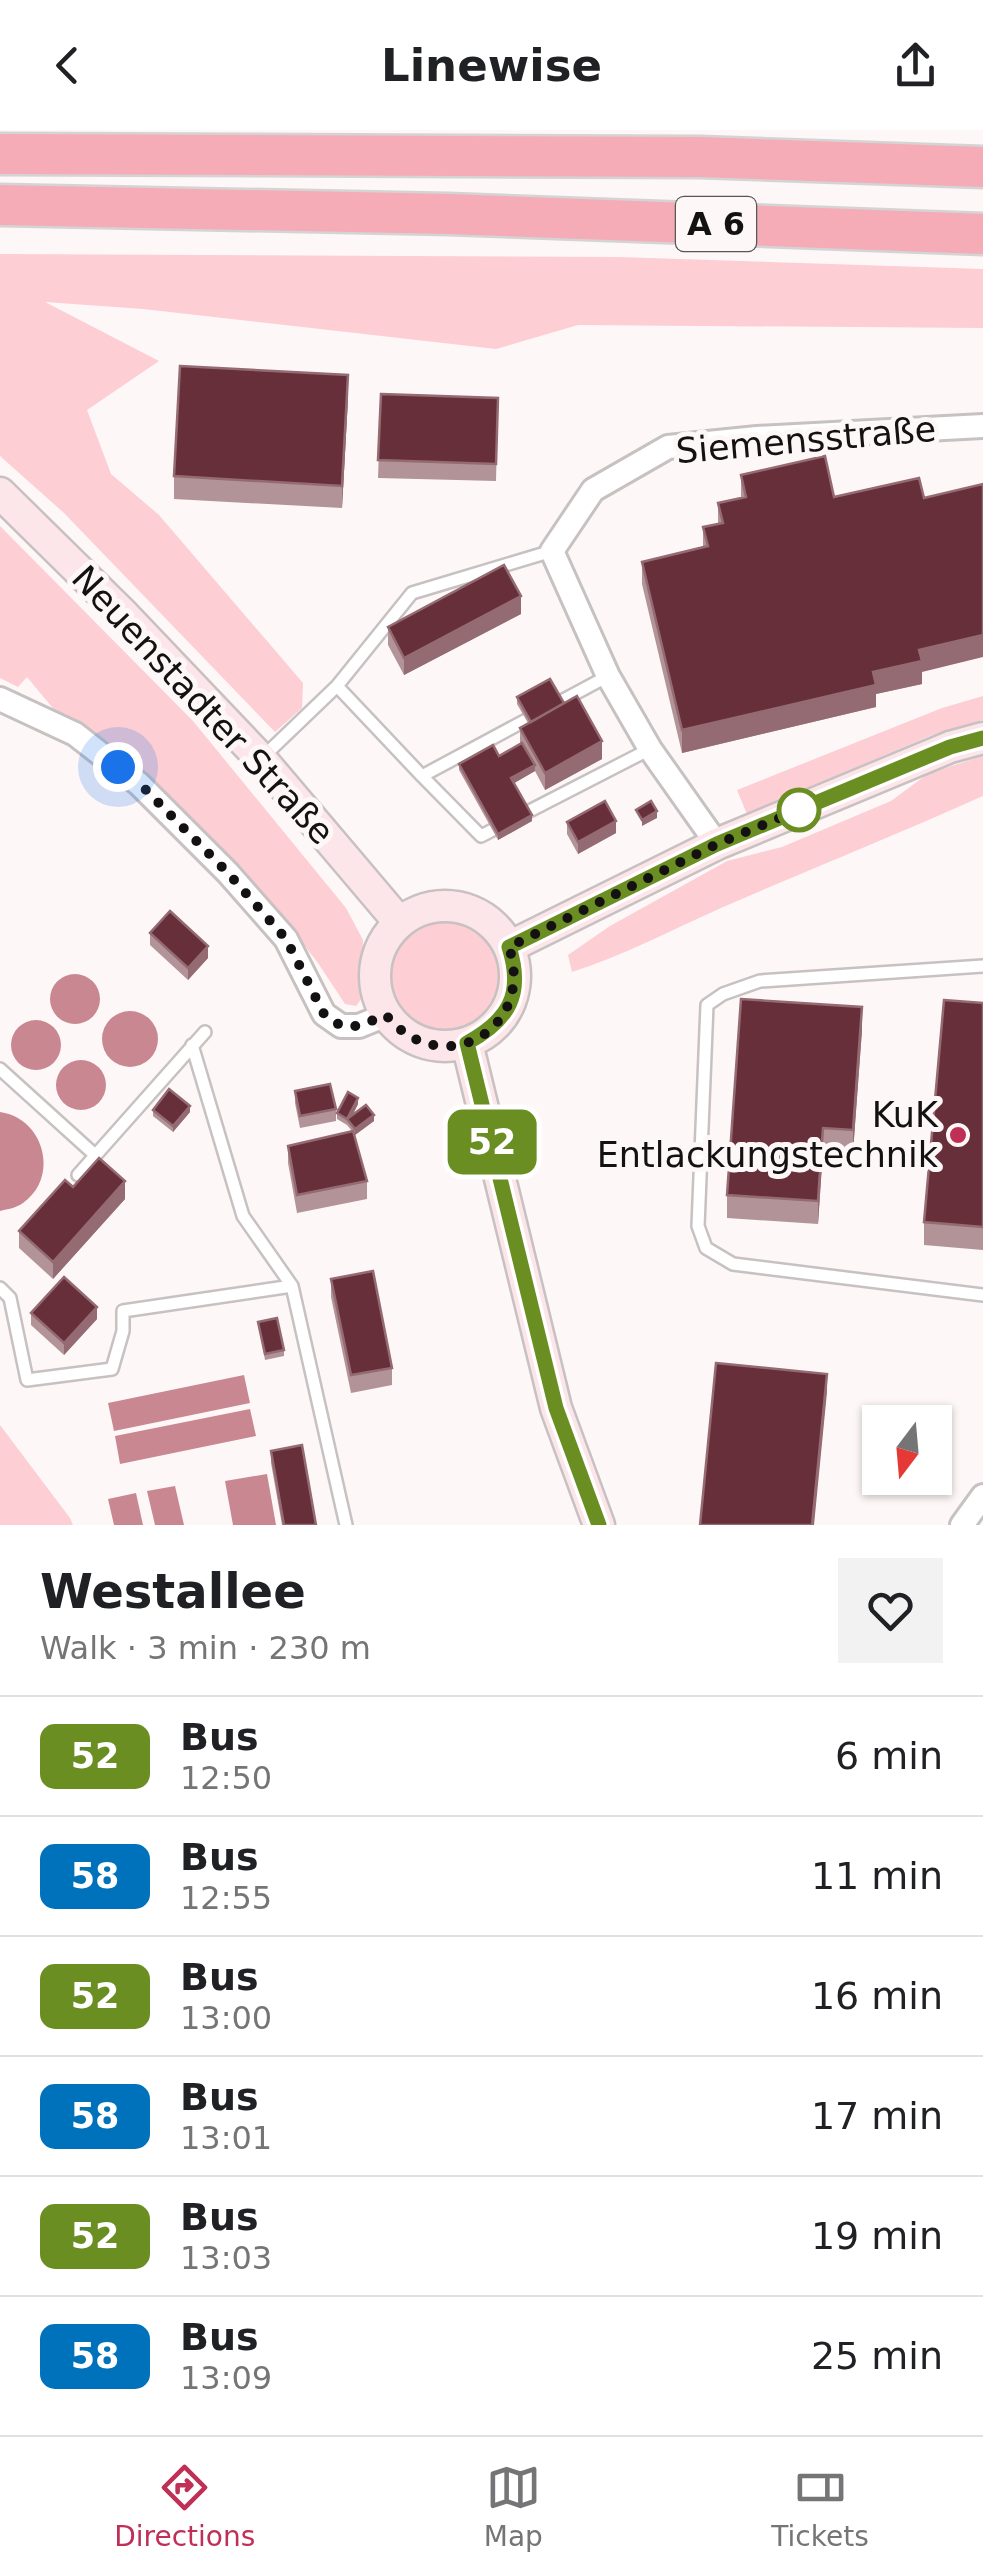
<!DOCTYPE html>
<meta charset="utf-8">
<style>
:root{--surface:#fff;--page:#f2f2f2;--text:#202124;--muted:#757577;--line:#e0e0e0;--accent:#c03056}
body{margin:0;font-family:"DejaVu Sans",sans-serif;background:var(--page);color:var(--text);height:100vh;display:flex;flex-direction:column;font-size:38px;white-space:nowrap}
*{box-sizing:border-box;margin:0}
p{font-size:32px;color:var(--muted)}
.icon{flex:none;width:55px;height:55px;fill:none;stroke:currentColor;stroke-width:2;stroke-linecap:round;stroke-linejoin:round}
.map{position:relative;height:1395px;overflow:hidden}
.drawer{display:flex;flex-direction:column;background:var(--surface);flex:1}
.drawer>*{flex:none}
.badge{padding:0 20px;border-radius:15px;font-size:35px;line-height:65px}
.needle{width:65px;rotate:196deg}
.tools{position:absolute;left:862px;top:1275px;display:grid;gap:20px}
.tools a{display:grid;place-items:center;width:90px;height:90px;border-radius:0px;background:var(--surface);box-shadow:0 2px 8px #0004;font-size:50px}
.you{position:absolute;width:50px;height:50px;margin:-25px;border:8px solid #fff;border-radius:50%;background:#1a73e8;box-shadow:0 0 0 15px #1a73e833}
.map>.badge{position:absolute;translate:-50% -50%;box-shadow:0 0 0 5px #fff}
.round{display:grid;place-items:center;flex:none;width:105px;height:105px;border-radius:0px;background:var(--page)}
.overview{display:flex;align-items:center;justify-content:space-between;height:170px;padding:0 40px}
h1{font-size:48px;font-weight:700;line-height:75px}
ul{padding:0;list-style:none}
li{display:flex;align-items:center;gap:30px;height:120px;padding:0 40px;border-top:2px solid var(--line)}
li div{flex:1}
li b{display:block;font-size:38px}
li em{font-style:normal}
li .badge{min-width:110px;font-weight:700;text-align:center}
header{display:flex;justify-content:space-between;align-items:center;height:130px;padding:0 40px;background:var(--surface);font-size:45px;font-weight:700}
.menu{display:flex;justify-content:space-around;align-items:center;height:140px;border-top:2px solid var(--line);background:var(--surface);font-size:28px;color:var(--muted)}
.menu a{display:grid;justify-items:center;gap:5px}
.menu .active{color:var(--accent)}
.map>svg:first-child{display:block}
.green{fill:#fdced3}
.water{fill:#c98891}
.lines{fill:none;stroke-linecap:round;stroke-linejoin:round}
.service-casing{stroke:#c7c1c2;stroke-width:16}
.minor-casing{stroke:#c7c1c2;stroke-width:28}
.secondary-casing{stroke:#c7c1c2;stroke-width:35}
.motorway-casing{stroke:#d5d4d4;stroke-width:45}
.service{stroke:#fff;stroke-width:11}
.minor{stroke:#fff;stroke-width:22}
.secondary{stroke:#fce6e9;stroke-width:30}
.motorway{stroke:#f5acb6;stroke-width:40}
.wall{fill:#b29398}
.shaded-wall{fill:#946b72}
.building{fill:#672f39;stroke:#946b72;stroke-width:2.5}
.line-casing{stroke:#fff;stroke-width:22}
.line{stroke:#6b8e23;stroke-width:15}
.walk{stroke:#131111;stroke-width:10;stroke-dasharray:0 18}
.stop-dot{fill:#fff;stroke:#6b8e23;stroke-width:5}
.poi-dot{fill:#c03056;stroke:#fdf7f8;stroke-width:4}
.labels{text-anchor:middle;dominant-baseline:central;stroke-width:10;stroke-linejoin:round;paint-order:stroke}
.shield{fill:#fdf7f8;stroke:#595656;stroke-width:2.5}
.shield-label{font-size:32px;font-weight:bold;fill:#131111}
.street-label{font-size:35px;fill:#131111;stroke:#fdf7f8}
.poi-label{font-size:35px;fill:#131111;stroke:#fdf7f8;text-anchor:end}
</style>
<header><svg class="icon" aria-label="back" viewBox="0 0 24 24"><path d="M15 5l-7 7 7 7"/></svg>Linewise<svg class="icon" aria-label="share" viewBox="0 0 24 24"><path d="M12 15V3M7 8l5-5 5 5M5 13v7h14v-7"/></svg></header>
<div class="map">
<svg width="983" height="1395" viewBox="0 0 983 1395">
<rect width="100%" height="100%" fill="#fdf7f8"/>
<!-- green -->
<path class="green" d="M 0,124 L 619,127 L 983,139 L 983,198 L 578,195 L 496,219 L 143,179 L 45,172 L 159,231 L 87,280 L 111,344 L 159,385 L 303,553 L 302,578 L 275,602 L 64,383 L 0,326 Z
M 0,396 L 193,591 L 346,778 L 363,810 L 362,868 L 356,876 L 345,874 L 318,833 L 276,779 L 194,699 L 61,588 L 27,547 L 18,557 L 0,548 Z
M 983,566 L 983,590 L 932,605 L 747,684 L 737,660 L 942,578 Z
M 983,626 L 983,666 C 896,705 808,740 721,778 C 671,800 623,826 572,842 L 568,825 L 610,796 L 727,731 L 782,717 L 891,671 L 929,643 Z
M375 846a70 70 0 1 1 140 0a70 70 0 1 1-140 0Z
M 0,1295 L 70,1388 L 73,1395 L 0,1395 Z"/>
<!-- water -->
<path class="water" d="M50 869a25 25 0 1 1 50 0a25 25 0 1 1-50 0Z
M102 909a28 28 0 1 1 56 0a28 28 0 1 1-56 0Z
M11 915a25 25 0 1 1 50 0a25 25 0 1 1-50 0Z
M56 955a25 25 0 1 1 50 0a25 25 0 1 1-50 0Z
M 0,982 C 44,988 60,1047 23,1073 C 16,1078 8,1079 0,1081 Z
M 244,1245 L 250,1273 L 114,1301 L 108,1273 Z
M 250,1279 L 256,1306 L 120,1334 L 115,1306 Z
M 267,1344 L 276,1395 L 233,1395 L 225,1351 Z
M 175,1356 L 184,1395 L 155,1395 L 147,1361 Z
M 136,1363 L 143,1395 L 114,1395 L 108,1369 Z"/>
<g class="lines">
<defs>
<path id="service" d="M 337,556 L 422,646 L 608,546
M 264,626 L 337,556 L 412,463 L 552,421
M 422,646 L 481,706 L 650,619
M 983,836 L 760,851 L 723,864 L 707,875 L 698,1096 L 706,1118 L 733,1134 L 983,1165
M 192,915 L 243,1086 L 292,1156 L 346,1395
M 0,939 L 95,1025
M 78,1045 L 205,902
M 0,1158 L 10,1168 L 27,1250 L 112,1239 L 123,1201 L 123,1181 L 292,1156"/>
<path id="minor" d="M 0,569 L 75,604 L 139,654 L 228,743 L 286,809 L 324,884 L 341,896 L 359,896 L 386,885
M 717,714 L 650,619 L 608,546 L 552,421 L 593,360 L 668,317 L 757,308 L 983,296
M 962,1395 L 983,1366"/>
<path id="secondary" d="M 0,363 L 124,485 L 261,629 L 399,792
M375 846a70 70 0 1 1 140 0a70 70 0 1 1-140 0Z
M 509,817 L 717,714 L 950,617 L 983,608
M 467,913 L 556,1278 L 599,1395"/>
<path id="motorway" d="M 0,24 L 700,27 L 983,37
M 0,75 L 449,84 L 983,104"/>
</defs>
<!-- service casing -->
<use href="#service" class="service-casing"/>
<!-- minor casing -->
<use href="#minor" class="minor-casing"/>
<!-- secondary casing -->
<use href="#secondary" class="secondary-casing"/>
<!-- motorway casing -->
<use href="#motorway" class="motorway-casing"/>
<!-- service -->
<use href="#service" class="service"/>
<!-- minor -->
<use href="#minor" class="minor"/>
<!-- secondary -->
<use href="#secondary" class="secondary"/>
<!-- motorway -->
<use href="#motorway" class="motorway"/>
</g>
<!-- wall -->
<path class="wall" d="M 381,264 L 498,268 L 496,351 L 378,348 Z
M 348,268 L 342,378 L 174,369 L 174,346 Z
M 741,345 L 834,367 L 922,542 L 922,554 L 876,564 L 876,577 L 682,623 L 642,454 L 642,432 L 703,417 L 703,397 L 718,394 L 718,373 L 741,368 Z
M 521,484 L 404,545 L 388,515 L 388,497 Z
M 517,567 L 564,573 L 602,629 L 545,660 L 535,641 L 514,653 L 532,691 L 498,710 L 459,640 L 459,634 L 499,626 L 520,614 L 520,598 L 528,593 L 517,574 Z
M 567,692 L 616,703 L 578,724 L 567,704 Z
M 150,803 L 208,828 L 188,850 L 150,815 Z
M 983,873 L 983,1120 L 924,1115 L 924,1092 Z
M 862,900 L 853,1022 L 823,1020 L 818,1094 L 727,1088 L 727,1065 Z
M 295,961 L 336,979 L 336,991 L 300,998 L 295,973 Z
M 358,974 L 353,985 L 374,991 L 355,1005 L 367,1051 L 367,1069 L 297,1083 L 288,1033 L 288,1016 L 352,1001 L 347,995 L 337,989 L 337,983 Z
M 153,980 L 190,982 L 173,1002 L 153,986 Z
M 73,1057 L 125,1069 L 53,1149 L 19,1118 L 19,1101 Z
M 331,1149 L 392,1238 L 392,1255 L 351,1263 L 331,1167 Z
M 31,1183 L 97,1189 L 64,1225 L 31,1195 Z
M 258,1192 L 284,1220 L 284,1226 L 265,1230 Z
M 271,1321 L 316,1395 L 282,1395 L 271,1333 Z"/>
<!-- shaded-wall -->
<path class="shaded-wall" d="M 348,245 L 348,268 L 342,378 L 342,356 Z
M 521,466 L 521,484 L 404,545 L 404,528 Z
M 983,505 L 983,527 L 922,542 L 922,554 L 876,564 L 876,577 L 682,623 L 682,600 L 873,542 L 919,520 Z
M 602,611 L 602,629 L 545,660 L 545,643 Z
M 535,635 L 535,641 L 511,655 L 511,648 Z
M 657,681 L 657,688 L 642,696 L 642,690 Z
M 532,685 L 532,691 L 498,710 L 498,704 Z
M 616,691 L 616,703 L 578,724 L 578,712 Z
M 208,816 L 208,828 L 188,850 L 188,838 Z
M 862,877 L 862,900 L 853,1022 L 853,1000 Z
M 358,968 L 358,974 L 349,991 L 347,989 Z
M 190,976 L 190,982 L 173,1002 L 173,996 Z
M 374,985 L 374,991 L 355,1005 L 355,999 Z
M 823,998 L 823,1020 L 818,1094 L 818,1071 Z
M 125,1051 L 125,1069 L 53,1149 L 53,1132 Z
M 97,1177 L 97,1189 L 64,1225 L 64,1213 Z
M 827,1244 L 827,1262 L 814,1395 L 812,1395 Z"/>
<!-- building -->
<path class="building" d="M 180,236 L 348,245 L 342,356 L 174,346 Z
M 381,264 L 498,268 L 496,334 L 378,330 Z
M 825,326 L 834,367 L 919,348 L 924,368 L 983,354 L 983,505 L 919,520 L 922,531 L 873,542 L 876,555 L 682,600 L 642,432 L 708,416 L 703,397 L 723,393 L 718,373 L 746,367 L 741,345 Z
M 504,435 L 521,466 L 404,528 L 388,497 Z
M 550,549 L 564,573 L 531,592 L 517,567 Z
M 577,566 L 602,611 L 545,643 L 520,598 Z
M 522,613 L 535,635 L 511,648 L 532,685 L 498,704 L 459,634 L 493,615 L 499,626 Z
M 605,671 L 616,691 L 578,712 L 567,692 Z
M 651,671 L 657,681 L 642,690 L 636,680 Z
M 170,781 L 208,816 L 188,838 L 150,803 Z
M 741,869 L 862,877 L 853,1000 L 823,998 L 818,1071 L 727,1065 Z
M 944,870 L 983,873 L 983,1097 L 924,1092 Z
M 330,954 L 336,979 L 300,986 L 295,961 Z
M 169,959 L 190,976 L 173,996 L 153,980 Z
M 348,962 L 358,968 L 347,989 L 337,983 Z
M 366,975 L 374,985 L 355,999 L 347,989 Z
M 353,1001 L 367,1051 L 297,1065 L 288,1016 Z
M 99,1028 L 125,1051 L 53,1132 L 19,1101 L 65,1050 L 73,1057 Z
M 373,1141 L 392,1238 L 351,1245 L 331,1149 Z
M 64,1147 L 97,1177 L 64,1213 L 31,1183 Z
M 277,1188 L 284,1220 L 265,1224 L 258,1192 Z
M 716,1233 L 827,1244 L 812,1395 L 700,1395 Z
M 302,1315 L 316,1395 L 284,1395 L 271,1321 Z"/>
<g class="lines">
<defs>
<path id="line" d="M 599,1395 L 556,1278 L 467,913 C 509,890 524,864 509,817 L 717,714 L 950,617 L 983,608"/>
</defs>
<!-- line casing -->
<use href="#line" class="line-casing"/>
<!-- line -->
<use href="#line" class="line"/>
<!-- walk -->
<path class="walk" d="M 118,637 L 140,654 L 228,743 L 286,809 L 324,884 L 341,896 L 359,896 L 386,885 C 441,953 536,901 509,817 L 717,714 L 799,680"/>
</g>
<!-- markers -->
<circle class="stop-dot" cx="799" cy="680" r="20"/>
<circle class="poi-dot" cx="958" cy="1005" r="10"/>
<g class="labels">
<!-- shield labels -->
<rect class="shield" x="676" y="67" width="80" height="54" rx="8"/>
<g class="shield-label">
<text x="716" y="94">A 6</text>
</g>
<!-- street labels -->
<g class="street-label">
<text transform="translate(806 310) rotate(-5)">Siemensstraße</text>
<text transform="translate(203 575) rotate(47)">Neuenstadter Straße</text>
</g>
<!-- poi labels -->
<g class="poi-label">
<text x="938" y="985">KuK<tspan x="938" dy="40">Entlackungstechnik</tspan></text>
</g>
</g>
</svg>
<div class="tools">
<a><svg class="needle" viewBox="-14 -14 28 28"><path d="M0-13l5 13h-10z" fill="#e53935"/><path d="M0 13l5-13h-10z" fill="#757577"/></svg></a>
</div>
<div class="you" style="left:118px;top:637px"></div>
<b class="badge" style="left:492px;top:1012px;background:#6b8e23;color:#fff">52</b>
</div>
<section class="drawer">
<div class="overview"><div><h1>Westallee</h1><p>Walk · 3 min · 230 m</p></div><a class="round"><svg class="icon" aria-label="heart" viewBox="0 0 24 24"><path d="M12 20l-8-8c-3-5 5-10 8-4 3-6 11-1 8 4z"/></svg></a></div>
<ul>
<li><span class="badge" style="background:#6b8e23;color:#fff">52</span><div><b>Bus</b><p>12:50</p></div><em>6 min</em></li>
<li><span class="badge" style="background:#0072bc;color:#fff">58</span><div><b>Bus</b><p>12:55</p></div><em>11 min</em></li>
<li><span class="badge" style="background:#6b8e23;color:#fff">52</span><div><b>Bus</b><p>13:00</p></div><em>16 min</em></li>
<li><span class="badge" style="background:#0072bc;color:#fff">58</span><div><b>Bus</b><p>13:01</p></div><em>17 min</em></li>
<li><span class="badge" style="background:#6b8e23;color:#fff">52</span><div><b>Bus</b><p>13:03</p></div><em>19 min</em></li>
<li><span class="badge" style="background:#0072bc;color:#fff">58</span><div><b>Bus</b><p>13:09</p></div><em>25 min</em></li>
</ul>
</section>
<nav class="menu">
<a class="active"><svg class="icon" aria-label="directions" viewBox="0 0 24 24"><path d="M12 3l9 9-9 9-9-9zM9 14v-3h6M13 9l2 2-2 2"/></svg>Directions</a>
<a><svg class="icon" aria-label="map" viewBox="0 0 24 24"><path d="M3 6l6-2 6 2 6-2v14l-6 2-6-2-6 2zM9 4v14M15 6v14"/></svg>Map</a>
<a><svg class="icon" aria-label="tickets" viewBox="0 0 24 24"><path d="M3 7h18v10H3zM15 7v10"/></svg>Tickets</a>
</nav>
